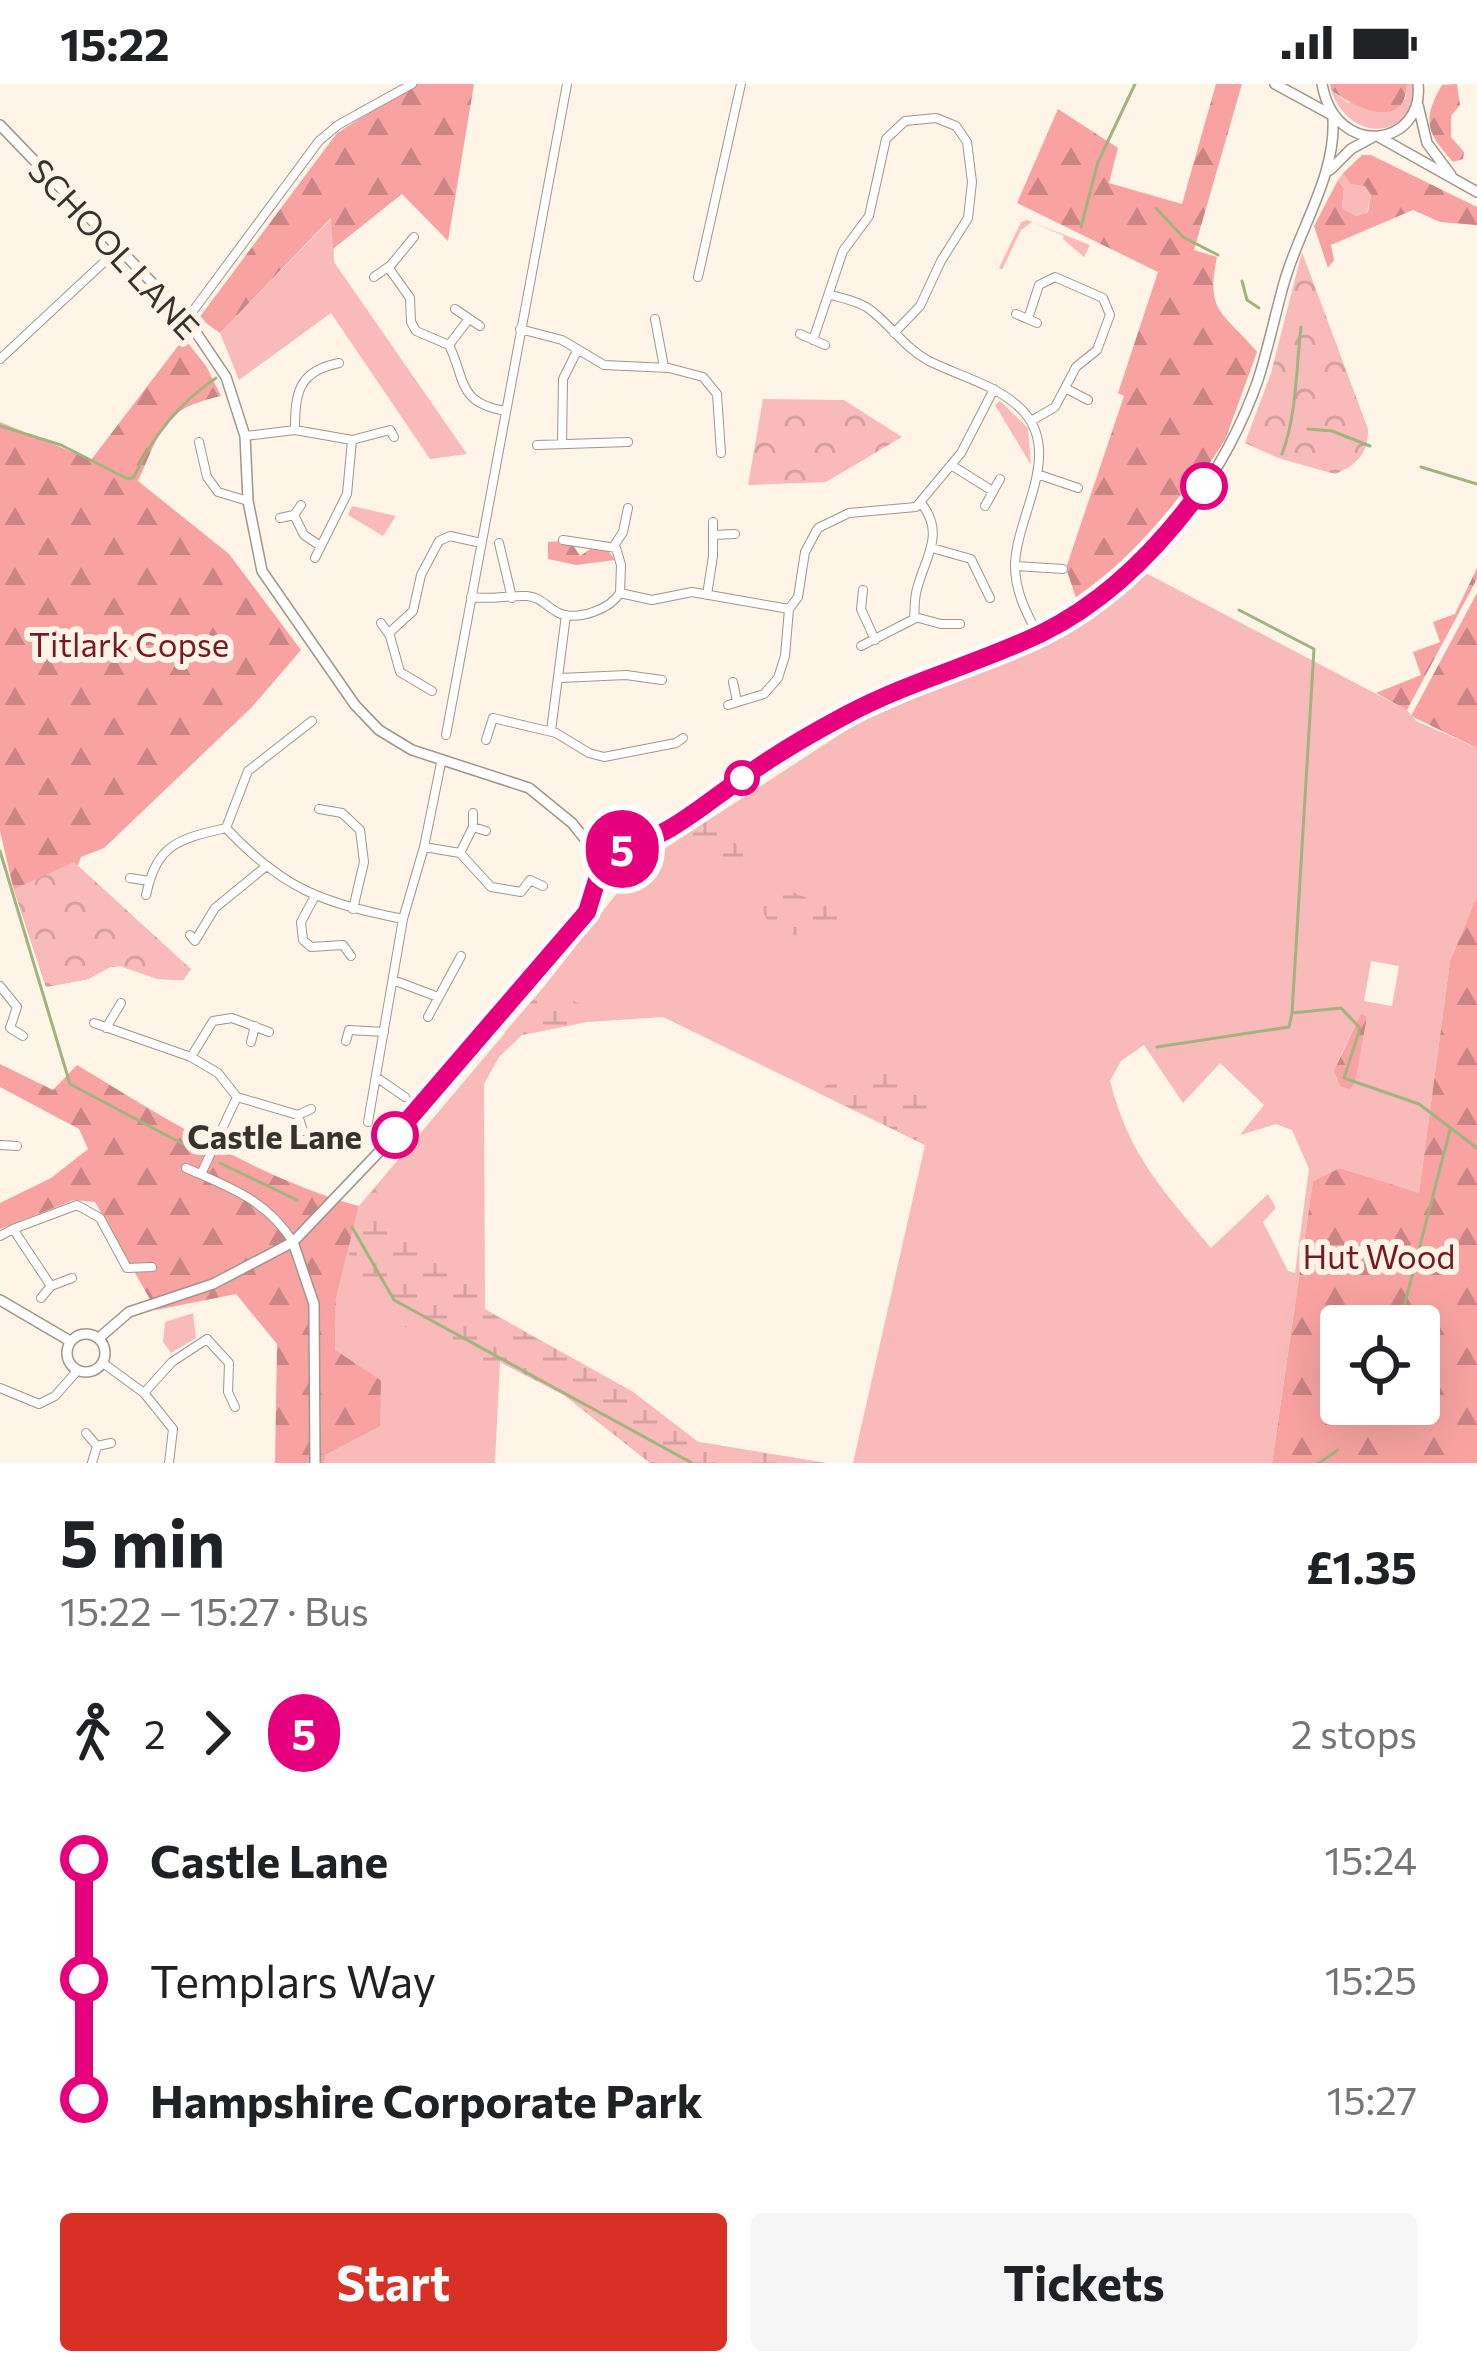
<!DOCTYPE html>
<meta charset="utf-8">
<style>
:root{--surface:#fff;--page:#f6f6f6;--text:#202124;--muted:#757577;--accent:#d93025}
body{margin:0;font-family:Commissioner,sans-serif;background:var(--page);color:var(--text);height:100vh;display:flex;flex-direction:column;font-size:45px;white-space:nowrap}
*{box-sizing:border-box;margin:0}
p{font-size:39px;color:var(--muted)}
.icon{flex:none;width:66px;height:66px;fill:none;stroke:currentColor;stroke-width:2;stroke-linecap:round;stroke-linejoin:round}
.map{position:relative;height:1379px;overflow:hidden}
.side{display:flex;flex-direction:column;background:var(--surface);flex:1}
.side>*{flex:none}
.badge{padding:0 24px;border-radius:39px;font-size:42px;line-height:78px}
.fabs{position:absolute;left:1320px;top:1221px;display:grid;gap:24px}
.fabs a{display:grid;place-items:center;width:120px;height:120px;border-radius:12px;background:var(--surface);box-shadow:0 12px 48px #0002;font-size:60px}
.map>.badge{position:absolute;translate:-50% -50%;box-shadow:0 0 0 6px #fff}
.legs{display:flex;align-items:center;gap:18px;height:132px;padding:0 60px;font-size:39px}
.legs p{margin-inline-start:auto}
.headline{display:flex;align-items:center;justify-content:space-between;height:204px;padding:0 60px}
h1{font-size:66px;font-weight:700;line-height:90px}
.primary-button{display:flex;gap:24px;margin-top:auto;padding:24px 60px}
.primary-button a{flex:1;height:138px;border-radius:12px;background:var(--accent);color:#fff;font-size:48px;font-weight:700;line-height:138px;text-align:center}
.primary-button a+a{background:var(--page);color:var(--text)}
ul{padding:0 60px;list-style:none}
li{display:flex;align-items:center;gap:42px;height:120px;font-size:45px}
li i{display:grid;place-items:center;width:18px;height:100%;margin:0 15px;background:currentColor}
li i::after{content:'';width:30px;height:30px;margin:-15px;border:9px solid;border-radius:50%;background:var(--surface)}
li p{margin-inline-start:auto}
li:first-child i{background:linear-gradient(#0000 50%,currentColor 0)}
li:last-child i{background:linear-gradient(currentColor 50%,#0000 0)}
.status{display:flex;justify-content:space-between;align-items:center;height:84px;padding:0 60px;background:var(--surface);direction:ltr}
.status svg{height:33px;fill:currentColor}
.map>svg:first-child{display:block}
.grass{fill:#f8bbba;fill-rule:evenodd}
.forest{fill:url(#forest-firs);fill-rule:evenodd}
.wetland{fill:url(#wetland-marsh)}
.park{fill:url(#park-crowns)}
.lines{fill:none;stroke-linecap:round;stroke-linejoin:round}
.stream{stroke:#a1b47e;stroke-width:3}
.minor-casing{stroke:#a19688;stroke-width:10}
.tertiary-casing{stroke:#a19688;stroke-width:12}
.minor{stroke:#fff;stroke-width:8}
.tertiary{stroke:#fff;stroke-width:9}
.line-1-casing{stroke:#fff;stroke-width:27}
.line-1{stroke:#e6007e;stroke-width:18}
.stop-1-dot{fill:#fff;stroke:#e6007e;stroke-width:6}
.labels{text-anchor:middle;dominant-baseline:central;stroke-width:12;stroke-linejoin:round;paint-order:stroke}
.street-label{font-size:33px;fill:#37322d;stroke:#fef4e8}
.park-label{font-size:33px;fill:#791824;stroke:#fef4e8}
.stop-label{font-size:33px;font-weight:bold;fill:#37322d;stroke:#fef4e8;text-anchor:end}
</style>
<div class="status"><b>15:22</b><svg viewBox="0 0 49 12"><path d="M0 12V9h3v3zM5 12V6h3v6zM10 12V3h3v9zM15 12V0h3v12zM26 1h20v11H26zM47 4h2v5h-2z"/></svg></div>
<div class="map">
<svg width="1477" height="1379" viewBox="0 0 1477 1379">
<defs>
<pattern id="forest-firs" width="22" height="20" patternUnits="userSpaceOnUse" patternTransform="scale(3)"><rect width="22" height="20" fill="#f8a3a2"/><path d="M5 1l3.5 6h-7zM16 11l3.5 6h-7z" fill="#ca8584"/></pattern>
<pattern id="wetland-marsh" width="20" height="14" patternUnits="userSpaceOnUse" patternTransform="scale(3)"><rect width="20" height="14" fill="#f8bbba"/><path d="M1 5h8M5 5V1M11 12h8M15 12V8" fill="none" stroke="#d5a1a0"/></pattern>
<pattern id="park-crowns" width="20" height="18" patternUnits="userSpaceOnUse" patternTransform="scale(3)"><rect width="20" height="18" fill="#f8bbba"/><path d="M2 6a3 3 0 1 1 6 0M12 15a3 3 0 1 1 6 0" fill="none" stroke="#d5a1a0"/></pattern>
</defs>
<rect width="100%" height="100%" fill="#fef4e8"/>
<!-- grass -->
<path class="grass" d="M 1407,0 L 1415,0 C 1415,56 1350,61 1331,6 L 1348,19 L 1406,15 Z
M 1343,89 L 1350,100 L 1365,101 L 1371,111 L 1367,128 L 1356,132 L 1342,124 L 1344,104 L 1338,96 Z
M 333,133 L 334,178 L 467,370 L 430,375 L 331,229 L 239,296 L 220,249 Z
M 1027,136 L 1090,161 L 1084,173 L 1063,155 L 1064,152 L 1032,138 L 1021,146 L 1002,186 L 999,184 L 1021,138 Z
M 1000,317 L 1028,344 L 1031,381 L 995,321 Z
M 352,422 L 396,432 L 383,452 L 348,431 Z
M 1142,487 L 1407,626 L 1416,637 L 1477,664 L 1477,812 L 1450,877 L 1419,1110 L 1341,1084 L 1313,1097 L 1272,1379 L 853,1379 L 925,1061 L 663,933 L 587,938 L 522,951 L 499,973 L 484,1000 L 485,1225 L 633,1308 L 698,1358 L 826,1379 L 650,1379 L 564,1311 L 500,1278 L 495,1379 L 324,1379 L 324,1371 L 381,1296 L 335,1267 L 336,1215 L 359,1122 L 543,904 L 638,782 L 856,640 L 985,583 L 1095,527 ZM 1371,877 L 1399,882 L 1392,922 L 1364,917 ZM 1361,929 L 1367,933 L 1359,974 L 1336,996 L 1338,977 ZM 1144,961 L 1183,1019 L 1220,979 L 1264,1021 L 1240,1051 L 1276,1040 L 1292,1046 L 1309,1085 L 1295,1189 L 1288,1187 L 1263,1138 L 1276,1124 L 1268,1110 L 1211,1164 C 1163,1106 1129,1072 1110,997 L 1121,977 Z
M 193,1229 L 196,1254 L 171,1269 L 163,1258 L 165,1238 Z"/>
<!-- forest -->
<path class="forest" d="M 415,0 L 474,0 L 448,157 L 402,110 L 333,165 L 331,134 L 220,249 L 199,234 L 337,49 Z
M 1216,0 L 1242,0 L 1194,166 L 1217,173 C 1205,230 1224,228 1257,268 L 1225,356 L 1205,386 L 1150,456 L 1076,514 L 1066,484 L 1124,312 L 1118,309 L 1158,188 L 1017,119 L 1058,25 L 1118,64 L 1109,99 L 1182,120 Z
M 1330,0 L 1407,0 C 1405,48 1355,24 1331,6 Z
M 1457,0 L 1460,21 L 1451,32 L 1451,53 L 1464,68 L 1463,75 L 1453,78 C 1427,49 1421,37 1442,1 Z
M 1362,71 L 1371,71 L 1477,123 L 1477,141 L 1440,138 L 1413,126 L 1331,161 L 1334,176 L 1328,184 L 1314,142 L 1338,96 L 1344,104 L 1342,124 L 1356,132 L 1368,128 L 1371,111 L 1365,102 L 1350,100 L 1343,89 Z
M 184,254 L 206,282 L 221,312 C 160,326 163,344 138,397 L 229,470 L 301,566 L 252,623 L 104,764 L 81,773 L 75,789 L 191,885 L 183,896 L 158,895 L 120,882 L 110,883 L 88,895 L 46,903 L 13,803 L 0,747 L 0,338 L 91,376 Z
M 561,457 L 573,461 L 580,472 L 593,463 L 607,465 L 615,476 L 576,481 L 548,475 L 548,458 Z
M 1477,484 L 1477,495 L 1407,626 L 1376,609 L 1421,591 L 1413,568 L 1440,558 L 1433,538 L 1455,530 Z
M 1477,509 L 1477,664 L 1411,632 Z
M 1477,812 L 1477,1379 L 1272,1379 L 1313,1097 L 1340,1084 L 1419,1109 L 1450,877 ZM 1419,1242 L 1419,1320 L 1341,1320 L 1341,1242 Z
M 1361,929 L 1367,933 L 1355,999 L 1350,1005 L 1340,1002 L 1334,987 Z
M 0,980 L 53,1006 L 77,981 C 161,1032 264,1097 359,1122 L 336,1215 L 335,1266 L 381,1296 L 380,1342 L 325,1371 L 324,1379 L 275,1379 L 277,1260 L 236,1210 L 156,1226 L 95,1118 L 74,1116 L 0,1145 L 0,1119 L 51,1094 L 88,1065 L 79,1045 L 0,1003 Z"/>
<!-- wetland -->
<path class="wetland" d="M 715,732 L 743,770 L 744,788 L 674,758 Z
M 792,808 L 846,829 C 839,838 832,845 822,849 C 801,858 764,848 763,823 L 771,816 Z
M 543,904 L 582,921 L 577,940 L 522,951 L 504,949 Z
M 896,983 C 934,998 927,1026 925,1061 L 817,1008 L 837,994 Z
M 375,1104 C 404,1162 422,1180 485,1199 L 485,1226 L 633,1308 L 698,1358 L 826,1379 L 650,1379 L 564,1311 L 500,1278 L 497,1294 C 485,1287 477,1280 466,1272 C 453,1263 436,1258 422,1252 C 382,1233 367,1206 348,1168 L 359,1122 Z"/>
<!-- park -->
<path class="park" d="M 1302,168 L 1368,345 C 1369,369 1356,382 1335,390 L 1278,374 L 1245,359 L 1271,289 Z
M 763,315 L 844,316 L 902,353 L 826,398 L 748,401 Z
M 74,778 L 191,885 L 183,896 L 158,895 L 120,882 L 110,883 L 88,895 L 46,903 L 14,805 Z"/>
<g class="lines">
<!-- stream -->
<path class="stream" d="M 1156,124 L 1183,153 L 1218,171
M 1081,143 L 1098,78 L 1135,0
M 1242,197 L 1247,216 L 1259,224
M 0,342 L 61,361 L 128,395 L 134,393 C 152,353 179,319 216,294
M 1308,345 L 1332,347 L 1370,362
M 1282,370 C 1297,330 1296,285 1301,243
M 1421,383 L 1477,400
M 1239,526 L 1314,565 L 1292,929 L 1341,924 L 1360,944 L 1344,994 L 1419,1020 L 1477,1064
M 0,767 L 70,1000 L 198,1068
M 1157,963 L 1289,943 L 1292,929
M 220,1079 L 297,1116
M 352,1143 L 394,1216 L 692,1379
M 1399,1242 L 1450,1046
M 1359,1339 L 1369,1320
M 1319,1379 L 1338,1366"/>
<defs>
<path id="minor" d="M 388,183 L 410,214 L 411,238 L 416,247 L 449,261 C 466,296 457,319 506,327
M 374,193 L 391,181 L 414,153
M 698,193 L 741,0
M 831,211 C 845,215 862,218 873,228 C 893,244 906,265 929,277 C 959,292 994,300 1019,323 C 1066,366 1016,431 1015,481 C 1015,508 1026,528 1038,551
M 455,225 L 480,242
M 1016,230 L 1037,239
M 187,235 L 319,57 L 338,41 L 412,0
M 655,235 L 664,283
M 1028,235 L 1039,201 L 1055,193 L 1103,214 L 1110,231 L 1097,266 L 1076,283 L 1055,323 L 1031,337
M 520,245 L 562,256 L 604,281 L 669,284 L 703,293 L 717,310 L 721,369
M 800,250 L 825,261
M 813,256 L 843,167 L 869,132 L 886,55 L 905,37 L 936,34 L 956,42 L 967,58 L 972,98 L 968,134 L 941,177 L 920,222 L 894,249
M 449,261 L 468,236
M 0,275 L 117,166
M 1065,304 L 1088,316
M 295,346 C 295,309 298,287 339,279
M 245,352 L 295,346 L 352,356 L 390,346 L 394,353
M 199,358 L 207,393 L 218,408 L 248,417
M 562,360 L 563,295 L 577,267
M 537,361 L 628,358
M 951,381 L 991,406
M 1037,390 L 1078,404
M 985,422 L 1000,395
M 294,431 L 304,451 L 319,461
M 280,434 L 294,431 L 301,421
M 713,451 L 735,450
M 563,456 L 616,464 L 621,481 L 620,509
M 499,459 L 512,514
M 614,462 L 623,448 L 628,424
M 932,464 L 971,475 L 990,514
M 315,474 L 347,410 L 352,356
M 1015,482 L 1063,485
M 863,506 L 861,525 L 875,556
M 620,509 L 652,516 L 692,508 L 789,525
M 707,511 L 713,472 L 713,438
M 471,513 C 491,516 508,511 527,512 C 542,513 548,525 561,530 C 580,536 610,525 620,509
M 915,533 L 941,540 L 960,540
M 381,539 L 390,552 L 400,588 L 432,607
M 389,549 L 413,527 L 421,491 L 439,457 L 450,452 L 481,459
M 861,562 L 914,535 C 915,525 914,515 917,505 C 925,473 946,450 921,419
M 560,594 L 626,591 L 662,596
M 733,598 L 737,617
M 728,621 L 764,610 L 778,594 L 785,572 L 789,525 L 798,513 L 805,468 L 818,444 L 849,429 L 916,423 L 961,369 L 994,305
M 551,647 L 566,531
M 446,651 L 567,0
M 486,656 L 493,634 L 556,649 L 589,669 L 604,673 L 676,659 L 683,654
M 319,725 L 342,729 L 360,746 L 364,778 L 353,825
M 473,743 L 486,747
M 226,744 C 284,806 321,818 403,835
M 226,744 L 248,687 L 312,637
M 424,763 L 460,769 L 491,803 L 521,808 L 530,796 L 543,802
M 460,769 L 473,743 L 473,729
M 130,794 L 149,797
M 146,811 C 157,760 178,755 226,744
M 315,812 L 301,838 L 303,856 L 311,863 L 343,861 L 351,872
M 190,851 L 195,857 L 215,824 L 264,784
M 393,896 L 438,913
M 0,902 L 17,923 L 10,944 L 23,952
M 428,933 L 461,872
M 94,939 L 191,973 L 218,989 L 237,1013 L 298,1031 L 303,1047
M 106,944 L 121,919
M 346,957 L 349,946 L 384,948
M 251,958 L 255,942
M 191,973 L 213,937 L 232,934 L 269,948
M 376,993 L 405,1013
M 298,1031 L 311,1025
M 368,1038 L 403,835 L 424,763 L 441,679
M 0,1061 L 17,1062
M 186,1084 C 229,1103 267,1116 293,1158
M 201,1090 L 237,1013
M 13,1145 L 77,1121 L 100,1134 L 127,1184 L 152,1183
M 0,1152 L 13,1145 L 51,1202 L 72,1194
M 41,1214 L 51,1202
M 103,1279 L 144,1309 L 173,1345 L 169,1379
M 0,1304 L 39,1320 L 55,1312 L 77,1287
M 144,1309 L 172,1278 L 207,1255 L 229,1279 L 228,1308 L 235,1323
M 86,1349 L 97,1362 L 92,1379
M 97,1362 L 111,1359"/>
<path id="tertiary" d="M 1275,0 L 1330,30
M 1322,0 C 1336,77 1425,62 1418,0
M 1418,21 L 1427,59 L 1451,91
M 0,41 L 187,235 L 226,293 L 245,352 L 248,417 L 262,487 L 355,621 L 379,646 L 412,666 L 529,704 L 572,739 L 592,764
M 1379,53 L 1477,108
M 1330,86 L 1351,65 L 1373,53
M590 772a15 15 0 1 1 30 0a15 15 0 1 1-30 0Z
M 618,766 C 669,754 701,723 742,694 C 774,671 810,651 844,632 C 905,597 973,580 1037,551 C 1140,505 1221,401 1258,296 C 1268,265 1275,231 1284,199 C 1299,145 1336,92 1333,35
M 293,1158 L 314,1220 L 315,1379
M 0,1216 L 70,1257
M67 1269a19 19 0 1 1 38 0a19 19 0 1 1-38 0Z
M 99,1254 L 129,1228 L 213,1200 L 293,1158 L 399,1047 L 587,828 L 600,786"/>
</defs>
<!-- minor casing -->
<use href="#minor" class="minor-casing"/>
<!-- tertiary casing -->
<use href="#tertiary" class="tertiary-casing"/>
<!-- minor -->
<use href="#minor" class="minor"/>
<!-- tertiary -->
<use href="#tertiary" class="tertiary"/>
</g>
<g class="lines">
<defs>
<path id="line-1" d="M 395,1051 L 587,828 L 600,786 L 615,782 L 618,766 C 670,753 701,722 744,693 C 776,670 812,649 846,631 C 909,597 978,580 1042,549 C 1109,516 1161,462 1204,402"/>
</defs>
<!-- line-1 casing -->
<use href="#line-1" class="line-1-casing"/>
<!-- line-1 -->
<use href="#line-1" class="line-1"/>
</g>
<!-- markers -->
<g class="stop-1-dot">
<circle cx="1204" cy="402" r="21"/>
<circle cx="742" cy="694" r="15"/>
<circle cx="395" cy="1051" r="21"/>
</g>
<g class="labels">
<!-- street labels -->
<g class="street-label">
<text transform="translate(115 164) rotate(47)">SCHOOL LANE</text>
</g>
<!-- park labels -->
<g class="park-label">
<text x="129" y="559">Titlark Copse</text>
<text x="1379" y="1171">Hut Wood</text>
</g>
<!-- stop labels -->
<g class="stop-label">
<text x="362" y="1051">Castle Lane</text>
</g>
</g>
</svg>
<div class="fabs">
<a><svg class="icon" aria-label="locate" viewBox="0 0 24 24"><circle cx="12" cy="12" r="6"/><path d="M12 2v4M12 18v4M2 12h4M18 12h4"/></svg></a>
</div>
<b class="badge" style="left:622px;top:765px;background:#e6007e;color:#fff">5</b>
</div>
<section class="side">
<div class="headline"><div><h1>5 min</h1><p>15:22 – 15:27 · Bus</p></div><b>£1.35</b></div>
<div class="legs"><svg class="icon" aria-label="walk" viewBox="0 0 24 24"><circle cx="13" cy="4" r="2"/><path d="M13 8l-2 6 4 7M11 14l-3 7M7 12l3-4h3l4 4"/></svg>2<svg class="icon" aria-label="forward" viewBox="0 0 24 24"><path d="M9 5l7 7-7 7"/></svg><b class="badge" style="background:#e6007e;color:#fff">5</b><p>2 stops</p></div>
<ul>
<li><i style="color:#e6007e"></i><b>Castle Lane</b><p>15:24</p></li>
<li><i style="color:#e6007e"></i><span>Templars Way</span><p>15:25</p></li>
<li><i style="color:#e6007e"></i><b>Hampshire Corporate Park</b><p>15:27</p></li>
</ul>
<div class="primary-button"><a>Start</a><a>Tickets</a></div>
</section>
